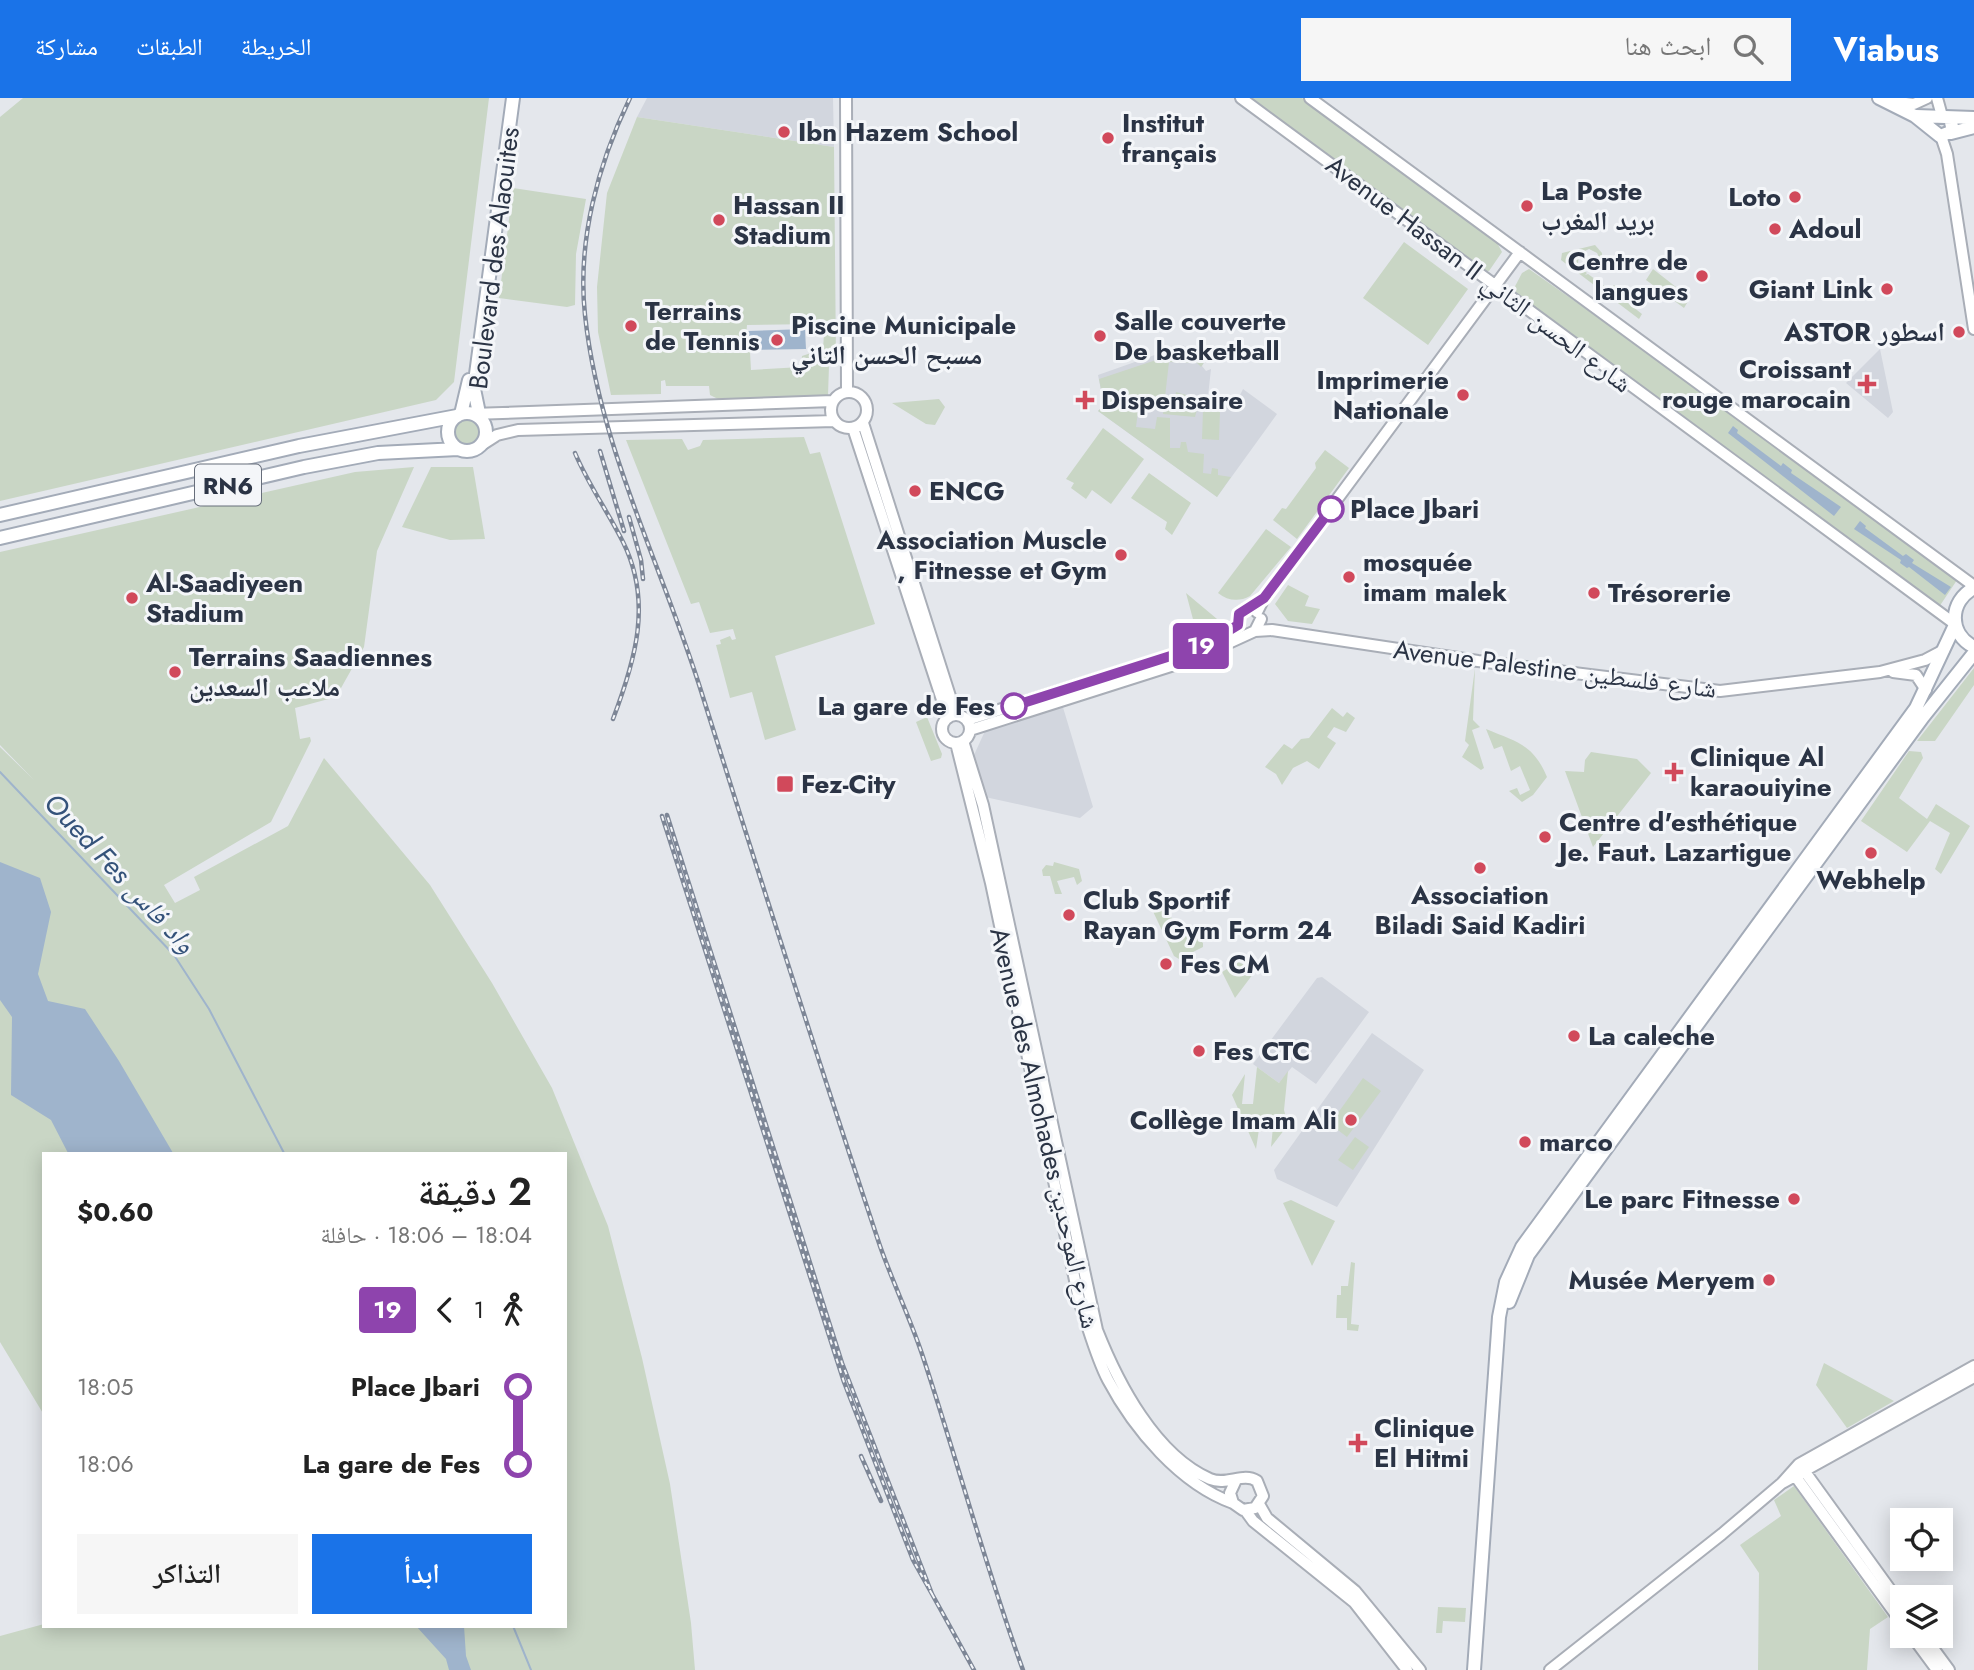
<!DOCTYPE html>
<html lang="ar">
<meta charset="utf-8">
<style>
:root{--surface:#fff;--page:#f6f6f6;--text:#222;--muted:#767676;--accent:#1a73e8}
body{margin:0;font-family:Jost,"Noto Naskh Arabic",sans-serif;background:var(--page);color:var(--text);direction:rtl;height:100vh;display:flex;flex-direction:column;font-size:26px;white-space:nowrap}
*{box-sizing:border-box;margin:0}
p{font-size:23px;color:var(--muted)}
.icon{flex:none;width:38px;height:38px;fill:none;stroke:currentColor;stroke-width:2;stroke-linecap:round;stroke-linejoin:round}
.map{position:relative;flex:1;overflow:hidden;direction:ltr}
.panel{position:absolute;left:42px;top:1054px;width:525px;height:476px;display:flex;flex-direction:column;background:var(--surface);border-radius:0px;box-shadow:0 4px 18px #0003;direction:rtl}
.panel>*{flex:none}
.badge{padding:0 14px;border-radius:5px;font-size:24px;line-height:46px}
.buttons{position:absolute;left:1890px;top:1410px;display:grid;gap:14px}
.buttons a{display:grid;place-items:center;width:63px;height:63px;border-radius:0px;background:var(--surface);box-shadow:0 4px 18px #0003;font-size:35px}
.map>.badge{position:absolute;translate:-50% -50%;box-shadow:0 0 0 4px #fff}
.legs{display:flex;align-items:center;gap:10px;height:77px;padding:0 35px;font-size:23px}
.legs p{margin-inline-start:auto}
.head{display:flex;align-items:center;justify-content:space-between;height:119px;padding:0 35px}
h1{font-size:38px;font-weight:600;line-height:52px}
.cta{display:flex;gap:14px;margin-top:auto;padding:14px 35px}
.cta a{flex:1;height:80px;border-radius:0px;background:var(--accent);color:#fff;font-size:28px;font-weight:600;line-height:80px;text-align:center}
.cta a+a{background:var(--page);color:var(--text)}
ul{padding:0 35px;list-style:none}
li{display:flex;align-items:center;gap:24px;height:77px;font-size:26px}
li i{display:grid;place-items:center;width:10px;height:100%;margin:0 9px;background:currentColor}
li i::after{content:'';width:18px;height:18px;margin:-9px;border:5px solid;border-radius:50%;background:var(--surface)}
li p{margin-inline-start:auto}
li:first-child i{background:linear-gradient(#0000 50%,currentColor 0)}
li:last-child i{background:linear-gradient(currentColor 50%,#0000 0)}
header{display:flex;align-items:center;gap:42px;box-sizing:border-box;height:98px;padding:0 35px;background:var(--accent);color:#fff}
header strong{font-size:33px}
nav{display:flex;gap:38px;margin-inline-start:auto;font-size:24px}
.search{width:490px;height:63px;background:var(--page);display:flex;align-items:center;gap:18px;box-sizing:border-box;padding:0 24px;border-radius:0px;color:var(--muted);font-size:26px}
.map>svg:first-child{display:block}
.built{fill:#d2d6de}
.green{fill:#c9d6c5;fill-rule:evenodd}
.water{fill:#9fb4cc}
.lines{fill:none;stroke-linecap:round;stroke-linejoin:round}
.stream{stroke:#9fb4cc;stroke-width:2}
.secondary-casing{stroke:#a9aeb7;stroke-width:14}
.primary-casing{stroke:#a3abb8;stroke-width:16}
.secondary{stroke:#fff;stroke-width:10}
.primary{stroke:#fff;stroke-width:12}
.rail-casing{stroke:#7d8696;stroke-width:4.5}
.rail{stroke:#f4f6f9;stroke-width:2;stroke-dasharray:5;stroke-linecap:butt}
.line-1-casing{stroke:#fff;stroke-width:16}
.line-1{stroke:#8e44ad;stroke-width:10}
.poi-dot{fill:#d1495b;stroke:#f4f6f9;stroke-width:2.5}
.stop-1-dot{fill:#fff;stroke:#8e44ad;stroke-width:3.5}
.labels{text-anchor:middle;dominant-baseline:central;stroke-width:6;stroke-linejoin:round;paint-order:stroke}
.shield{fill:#f4f6f9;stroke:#676e7b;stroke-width:2}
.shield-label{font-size:24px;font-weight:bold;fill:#2b3445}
.poi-label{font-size:26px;font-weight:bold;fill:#2b3445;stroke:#f4f6f9;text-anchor:start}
.street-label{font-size:26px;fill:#2b3445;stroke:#f4f6f9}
.stop-label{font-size:26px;font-weight:bold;fill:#2b3445;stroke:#f4f6f9;text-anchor:start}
.water-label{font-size:28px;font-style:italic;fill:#34527a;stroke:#f4f6f9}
</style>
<header>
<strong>Viabus</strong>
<div class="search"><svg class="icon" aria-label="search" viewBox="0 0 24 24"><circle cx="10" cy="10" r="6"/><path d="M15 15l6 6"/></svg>ابحث هنا</div>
<nav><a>الخريطة</a><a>الطبقات</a><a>مشاركة</a></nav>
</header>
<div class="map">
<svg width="1974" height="1572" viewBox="0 0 1974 1572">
<rect width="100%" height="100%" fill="#e4e7ec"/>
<!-- built -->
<path class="built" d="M 647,0 L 833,0 L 834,49 L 637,19 Z
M 1183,247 L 1205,263 L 1202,268 L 1206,273 L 1211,271 L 1208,298 L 1239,299 L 1243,291 L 1277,316 L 1217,399 L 1098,313 L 1104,307 L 1098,277 Z
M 1880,251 L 1893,314 L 1888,320 L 1846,285 Z
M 1062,606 L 1093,709 L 1080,720 L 985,699 L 974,657 L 985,633 Z
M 1322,879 L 1369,914 L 1316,986 L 1292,969 L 1279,985 L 1253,966 L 1317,880 Z
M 1372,935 L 1424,972 L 1337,1109 L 1277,1081 L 1274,1072 Z"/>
<!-- green -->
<path class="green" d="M 23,0 L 489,0 L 454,284 L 436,302 L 0,403 L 0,19 Z
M 1242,0 L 1302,0 L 1495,141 L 1502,154 L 1489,173 L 1483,174 Z
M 637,19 L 834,49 L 836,262 L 829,268 L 828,297 L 718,301 L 710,297 L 709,288 L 666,288 L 665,282 L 661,283 L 661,296 L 611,297 L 598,234 L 597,189 L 607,95 ZM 816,226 L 817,236 L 824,236 L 823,251 L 802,258 L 801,269 L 751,272 L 750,254 L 745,253 L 747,227 Z
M 513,90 L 586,101 L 576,156 L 575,207 L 567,209 L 499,200 Z
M 1404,144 L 1468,191 L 1428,247 L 1363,200 Z
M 1595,147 L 1602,155 L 1602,165 L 1597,155 L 1589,151 L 1579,156 L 1578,165 L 1569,161 L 1587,175 L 1585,177 L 1588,176 L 1610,192 L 1614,187 L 1625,195 L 1622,200 L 1614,194 L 1642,216 L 1639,221 L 1561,162 L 1562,155 Z
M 1529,171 L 1773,342 L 1957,482 L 1939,509 L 1511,196 L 1522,175 Z
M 1653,171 L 1690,200 L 1684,210 L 1646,182 Z
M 1189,251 L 1205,263 L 1201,269 L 1197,265 L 1169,264 L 1165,299 L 1175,300 L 1176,294 L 1200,301 L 1195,319 L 1163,316 L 1165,299 L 1140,298 L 1136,329 L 1155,331 L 1157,319 L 1170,320 L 1170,350 L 1180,350 L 1181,344 L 1186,344 L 1188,354 L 1204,356 L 1203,375 L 1211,376 L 1212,370 L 1218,371 L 1218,377 L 1231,379 L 1217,399 L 1098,313 L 1104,307 L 1099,281 Z
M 939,301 L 945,309 L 935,327 L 926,326 L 892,305 Z
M 1203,312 L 1220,313 L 1219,342 L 1202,341 Z
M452 335a14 14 0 1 1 28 0a14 14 0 1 1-28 0Z
M 1103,330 L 1144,361 L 1111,406 L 1092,392 L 1086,401 L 1071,390 L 1074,385 L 1066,381 Z
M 804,339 L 810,356 L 820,354 L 875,526 L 775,558 L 796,632 L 765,642 L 752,594 L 730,600 L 716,547 L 721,546 L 720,542 L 730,538 L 732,542 L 736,541 L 733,531 L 710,535 L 699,504 L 691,506 L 626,342 L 682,341 L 688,352 L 700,348 L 703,342 Z
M 1325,352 L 1349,370 L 1297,441 L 1273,422 L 1282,410 L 1286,411 L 1316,370 L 1315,365 Z
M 414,369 L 377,453 L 364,549 L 336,599 L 295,610 L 300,641 L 310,639 L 311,643 L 271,724 L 164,787 L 175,805 L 200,792 L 194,779 L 288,728 L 324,660 L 430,787 L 492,885 L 552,990 L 608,1128 L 642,1260 L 670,1386 L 691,1525 L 695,1572 L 0,1572 L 0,1538 L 44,1526 L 565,1528 L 565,1055 L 44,1055 L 44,1317 L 0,1244 L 0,649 L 34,682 L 0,647 L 0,454 L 355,374 Z
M 431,369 L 473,369 L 485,441 L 450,442 L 402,429 Z
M 1149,375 L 1191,405 L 1172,437 L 1165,431 L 1167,424 L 1131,400 Z
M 1266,431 L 1291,449 L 1250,498 C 1239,504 1228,503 1218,495 Z
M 1288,487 L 1309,498 L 1305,508 L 1320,511 L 1312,526 L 1288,523 L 1275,506 Z
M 1186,495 L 1223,526 L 1198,540 Z
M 1475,570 L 1473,622 L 1480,629 L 1472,632 L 1484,670 L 1481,672 L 1462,659 L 1469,647 L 1465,643 Z
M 1974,570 L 1974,587 L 1935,643 L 1917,643 Z
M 1332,610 L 1343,619 L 1347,614 L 1355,620 L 1346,634 L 1334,629 L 1327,639 L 1336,645 L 1319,671 L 1307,663 L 1293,670 L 1282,687 L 1276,676 L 1265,669 L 1284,646 L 1292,651 L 1301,641 L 1309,640 Z
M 927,619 L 942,656 L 941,660 L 931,663 L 916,624 Z
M 1486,631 C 1517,644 1533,646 1547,679 L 1533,697 L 1522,704 L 1509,693 L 1517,690 L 1520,697 L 1530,692 L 1520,668 L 1511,673 L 1502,648 L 1494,651 Z
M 1909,653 L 1921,654 L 1923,660 L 1899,700 L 1927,721 L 1936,706 L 1970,728 L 1941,776 L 1935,771 L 1950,735 L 1930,723 L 1907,754 L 1861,723 Z
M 1591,654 L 1637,661 L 1651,675 L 1593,749 L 1565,673 L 1584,674 L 1585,662 Z
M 1054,764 L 1079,771 L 1082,783 L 1077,787 L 1074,779 L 1057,783 L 1062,796 L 1055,796 L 1050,778 L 1043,778 L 1042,772 L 1046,767 L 1053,768 Z
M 1153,805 L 1203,845 L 1203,849 L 1179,861 L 1174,858 L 1150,807 Z
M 1238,864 L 1256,872 L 1235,900 L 1222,874 Z
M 1257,969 L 1279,985 L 1288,973 L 1284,1012 L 1288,1027 L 1271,1049 L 1274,1019 L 1261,1018 L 1256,1051 L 1232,997 L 1245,976 L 1242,1006 L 1253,1006 Z
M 1363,980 L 1381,993 L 1347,1039 L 1330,1026 Z
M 1355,1039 L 1369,1049 L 1353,1072 L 1338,1062 Z
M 1291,1102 L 1335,1123 L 1312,1168 L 1283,1105 Z
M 1351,1164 L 1355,1165 L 1351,1226 L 1359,1227 L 1358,1233 L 1347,1232 L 1347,1220 L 1336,1220 L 1337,1197 L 1341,1197 L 1341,1188 L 1348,1188 Z
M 1824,1265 L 1894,1303 L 1847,1330 L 1816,1287 Z
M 1794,1388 L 1888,1519 L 1870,1531 L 1867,1572 L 1758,1572 L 1759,1475 L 1740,1447 L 1781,1418 L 1774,1402 Z
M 1438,1509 L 1466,1510 L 1465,1524 L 1443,1523 L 1442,1535 L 1436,1535 Z"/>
<!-- water -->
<path class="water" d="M 805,231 L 806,251 L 749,252 L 748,233 Z
M 1733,328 L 1738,332 L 1737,335 L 1781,368 L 1783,365 L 1792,372 L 1791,375 L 1841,409 L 1834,418 L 1728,335 Z
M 1860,423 L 1866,428 L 1865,430 L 1903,458 L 1906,456 L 1914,462 L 1912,465 L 1951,489 L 1945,497 L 1909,469 L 1907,470 L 1900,465 L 1901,462 L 1854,431 Z
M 0,764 L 40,780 L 51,814 L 38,876 L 48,903 L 85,911 L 119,963 L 173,1055 L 68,1055 L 51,1022 L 11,997 L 12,919 L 0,902 Z
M 416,1528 L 464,1528 L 466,1558 L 471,1572 L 449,1572 L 446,1561 Z"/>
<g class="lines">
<!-- stream -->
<path class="stream" d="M 0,674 L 174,857 L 209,911 L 284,1055
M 513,1528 L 531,1572"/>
<defs>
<path id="secondary" d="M 846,0 L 847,294
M 1241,0 L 1955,526
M 1310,0 L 1974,488
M 1937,0 L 1942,18
M 1889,3 L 1914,6 L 1927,0
M 1941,38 L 1947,56 L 1974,231
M831 312a18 18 0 1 1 36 0a18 18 0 1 1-36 0Z
M 472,316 L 833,303
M 863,325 L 956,617
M 853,330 L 948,620
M 483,346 L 497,337 L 518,332 L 834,323
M 1257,514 L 1264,500 L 1520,154
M 1238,527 L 1239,515 L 1262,501
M 1255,533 L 1272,532 L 1478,563 L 1720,593 L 1880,574 L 1925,562 L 1944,552
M 1893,574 L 1916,577 L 1926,592
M942 631a14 14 0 1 1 28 0a14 14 0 1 1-28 0Z
M 967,622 L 1205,547 L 1238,527
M 970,632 L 1196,560 L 1255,533 L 1261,521
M 963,643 L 983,707 L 1097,1232 C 1118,1285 1155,1357 1210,1381 C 1227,1388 1243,1374 1257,1383 L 1263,1398 L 1255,1410 L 1243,1412 L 1233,1405 L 1230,1395 L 1236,1382
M 956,645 L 991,785 L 1080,1206 C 1089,1231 1096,1259 1108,1282 C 1134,1331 1180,1386 1233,1405
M 1803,1371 L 1902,1508
M 1793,1375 L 1902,1525
M 1782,1385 L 1974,1279
M 1259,1406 L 1267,1420 L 1355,1493 L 1420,1572
M 1245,1412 L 1253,1423 L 1354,1504 L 1407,1572
M 1912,1538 L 1937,1572
M 1924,1538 L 1949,1572
M 1550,1572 L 1722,1436 L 1782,1385 L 1799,1366 L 1974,1268"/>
<path id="primary" d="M 1879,0 L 1915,18 L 1940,38 L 1953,33 L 1950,20
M 1916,18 L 1974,20
M 1951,35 L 1974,29
M448 334a19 19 0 1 1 38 0a19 19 0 1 1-38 0Z
M 461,316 L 469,282
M 480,320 L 474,291 L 513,0
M 0,417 L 299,348 L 457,318
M 0,440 L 304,369 L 378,355 L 458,351
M 1974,490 C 1949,503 1948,536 1974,549
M 1509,1204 L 1528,1157 L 1923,619 L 1974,555
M 1474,1572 L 1499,1219 L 1506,1184 L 1522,1149 L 1916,610 L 1955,527"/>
</defs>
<!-- secondary casing -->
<use href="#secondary" class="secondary-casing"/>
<!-- primary casing -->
<use href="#primary" class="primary-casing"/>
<!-- secondary -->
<use href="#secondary" class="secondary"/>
<!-- primary -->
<use href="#primary" class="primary"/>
<defs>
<path id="rail" d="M 630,0 C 598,66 577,143 585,217 C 599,349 663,470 702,596 C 760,780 819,965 880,1148 C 893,1185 910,1220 922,1256 C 957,1361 985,1468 1023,1572
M 600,353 L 624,433
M 575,355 C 588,386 608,414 623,444 C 653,504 635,563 613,621
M 629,419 L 641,462 L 643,481
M 662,718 L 844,1284 L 913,1462 L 932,1496 L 842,1265 L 667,717
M 861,1358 L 881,1403
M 932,1496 L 974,1572"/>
</defs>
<!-- rail casing -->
<use href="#rail" class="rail-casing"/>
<!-- rail -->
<use href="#rail" class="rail"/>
</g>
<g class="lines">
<defs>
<path id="line-1" d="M 1014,608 L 1205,547 L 1238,527 L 1239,516 L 1264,500 L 1331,411"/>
</defs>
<!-- line-1 casing -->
<use href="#line-1" class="line-1-casing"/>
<!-- line-1 -->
<use href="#line-1" class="line-1"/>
</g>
<!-- markers -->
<g class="poi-dot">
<circle cx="784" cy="34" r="7"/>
<circle cx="1108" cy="40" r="7"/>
<circle cx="1795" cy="99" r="7"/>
<circle cx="1527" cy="108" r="7"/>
<circle cx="719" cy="122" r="7"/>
<circle cx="1775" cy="131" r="7"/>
<circle cx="1702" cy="178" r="7"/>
<circle cx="1887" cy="191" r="7"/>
<circle cx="631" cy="228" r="7"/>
<circle cx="1959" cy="234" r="7"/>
<circle cx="1100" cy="238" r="7"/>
<circle cx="777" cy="242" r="7"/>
<path d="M1863.5 275.5h7v7h7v7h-7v7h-7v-7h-7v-7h7z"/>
<circle cx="1463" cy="297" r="7"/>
<path d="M1081.5 291.5h7v7h7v7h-7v7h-7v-7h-7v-7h7z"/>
<circle cx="915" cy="393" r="7"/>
<circle cx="1121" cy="457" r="7"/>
<circle cx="1349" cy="479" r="7"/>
<circle cx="1594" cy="495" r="7"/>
<circle cx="132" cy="500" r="7"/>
<circle cx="175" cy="574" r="7"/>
<path d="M1670.5 663.5h7v7h7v7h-7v7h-7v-7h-7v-7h7z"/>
<rect x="776" y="677" width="18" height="18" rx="3.5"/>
<circle cx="1545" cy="739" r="7"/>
<circle cx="1871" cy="755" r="7"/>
<circle cx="1480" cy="770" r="7"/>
<circle cx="1069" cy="817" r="7"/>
<circle cx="1166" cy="866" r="7"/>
<circle cx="1574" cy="938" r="7"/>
<circle cx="1199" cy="953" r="7"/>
<circle cx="1351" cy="1022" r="7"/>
<circle cx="1525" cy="1044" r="7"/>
<circle cx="1794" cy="1101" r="7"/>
<circle cx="1769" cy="1182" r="7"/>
<path d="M1354.5 1334.5h7v7h7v7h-7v7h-7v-7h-7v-7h7z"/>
</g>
<g class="stop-1-dot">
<circle cx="1331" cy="411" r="12"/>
<circle cx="1014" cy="608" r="12"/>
</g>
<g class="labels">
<!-- shield labels -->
<rect class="shield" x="195" y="366.5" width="66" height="41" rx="5"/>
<g class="shield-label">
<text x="228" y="387">RN6</text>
</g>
<!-- poi labels -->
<g class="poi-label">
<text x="1122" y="25">Institut<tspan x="1122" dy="30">français</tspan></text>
<text x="798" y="34">Ibn Hazem School</text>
<text x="1541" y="93">La Poste<tspan x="1541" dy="30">بريد المغرب</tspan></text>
<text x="1781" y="99" text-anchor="end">Loto</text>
<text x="733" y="107">Hassan II<tspan x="733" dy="30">Stadium</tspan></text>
<text x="1789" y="131">Adoul</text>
<text x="1688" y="163" text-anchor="end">Centre de<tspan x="1688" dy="30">langues</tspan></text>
<text x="1873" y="191" text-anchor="end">Giant Link</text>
<text x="645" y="213">Terrains<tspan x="645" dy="30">de Tennis</tspan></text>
<text x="1114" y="223">Salle couverte<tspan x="1114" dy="30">De basketball</tspan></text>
<text x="791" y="227">Piscine Municipale<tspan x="791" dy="30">مسبح الحسن التاني</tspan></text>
<text x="1945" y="234" text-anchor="end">ASTOR اسطور</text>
<text x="1851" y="271" text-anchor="end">Croissant<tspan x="1851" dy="30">rouge marocain</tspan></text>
<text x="1449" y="282" text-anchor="end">Imprimerie<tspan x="1449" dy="30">Nationale</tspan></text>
<text x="1101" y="302">Dispensaire</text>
<text x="929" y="393">ENCG</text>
<text x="1107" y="442" text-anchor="end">Association Muscle<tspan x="1107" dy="30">, Fitnesse et Gym</tspan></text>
<text x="1363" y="464">mosquée<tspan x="1363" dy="30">imam malek</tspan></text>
<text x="146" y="485">Al-Saadiyeen<tspan x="146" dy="30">Stadium</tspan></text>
<text x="1608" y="495">Trésorerie</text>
<text x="189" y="559">Terrains Saadiennes<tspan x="189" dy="30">ملاعب السعدين</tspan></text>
<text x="1690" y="659">Clinique Al<tspan x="1690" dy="30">karaouiyine</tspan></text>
<text x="801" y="686">Fez-City</text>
<text x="1559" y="724">Centre d'esthétique<tspan x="1559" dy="30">Je. Faut. Lazartigue</tspan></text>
<text x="1871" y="782" text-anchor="middle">Webhelp</text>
<text x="1480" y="797" text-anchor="middle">Association<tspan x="1480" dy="30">Biladi Said Kadiri</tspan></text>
<text x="1083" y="802">Club Sportif<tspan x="1083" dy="30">Rayan Gym Form 24</tspan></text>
<text x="1180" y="866">Fes CM</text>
<text x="1588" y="938">La caleche</text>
<text x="1213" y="953">Fes CTC</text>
<text x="1337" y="1022" text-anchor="end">Collège Imam Ali</text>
<text x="1539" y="1044">marco</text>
<text x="1780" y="1101" text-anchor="end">Le parc Fitnesse</text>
<text x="1755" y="1182" text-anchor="end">Musée Meryem</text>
<text x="1374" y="1330">Clinique<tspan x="1374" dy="30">El Hitmi</tspan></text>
</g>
<!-- street labels -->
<g class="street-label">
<text transform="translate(494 160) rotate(-83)">Boulevard des Alaouites</text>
<text transform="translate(1479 176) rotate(37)">Avenue Hassan II شارع الحسن الثاني</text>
<text transform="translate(1555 571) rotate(7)">Avenue Palestine شارع فلسطين</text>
<text transform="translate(1045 1030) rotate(77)">Avenue des Almohades شارع الموحدين</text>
</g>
<!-- stop labels -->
<g class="stop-label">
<text x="1350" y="411">Place Jbari</text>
<text x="995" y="608" text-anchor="end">La gare de Fes</text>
</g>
<!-- water labels -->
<g class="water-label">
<text transform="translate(120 775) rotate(47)">Oued Fes واد فاس</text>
</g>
</g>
</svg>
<div class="buttons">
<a><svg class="icon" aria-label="locate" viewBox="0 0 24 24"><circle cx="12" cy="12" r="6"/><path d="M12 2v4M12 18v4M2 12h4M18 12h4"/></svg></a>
<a><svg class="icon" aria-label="layers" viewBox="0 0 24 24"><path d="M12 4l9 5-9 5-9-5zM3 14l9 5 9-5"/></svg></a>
</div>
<b class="badge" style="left:1201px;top:548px;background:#8e44ad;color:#fff">19</b>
<section class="panel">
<div class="head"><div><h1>2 دقيقة</h1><p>18:04 – 18:06 · حافلة</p></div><b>$0.60</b></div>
<div class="legs"><svg class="icon" aria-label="walk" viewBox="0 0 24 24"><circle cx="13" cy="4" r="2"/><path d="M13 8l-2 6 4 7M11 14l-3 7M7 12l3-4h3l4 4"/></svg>1<svg class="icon" aria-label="back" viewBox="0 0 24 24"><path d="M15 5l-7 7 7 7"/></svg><b class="badge" style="background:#8e44ad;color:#fff">19</b></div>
<ul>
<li><i style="color:#8e44ad"></i><b>Place Jbari</b><p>18:05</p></li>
<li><i style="color:#8e44ad"></i><b>La gare de Fes</b><p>18:06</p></li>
</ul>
<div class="cta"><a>ابدأ</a><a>التذاكر</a></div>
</section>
</div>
